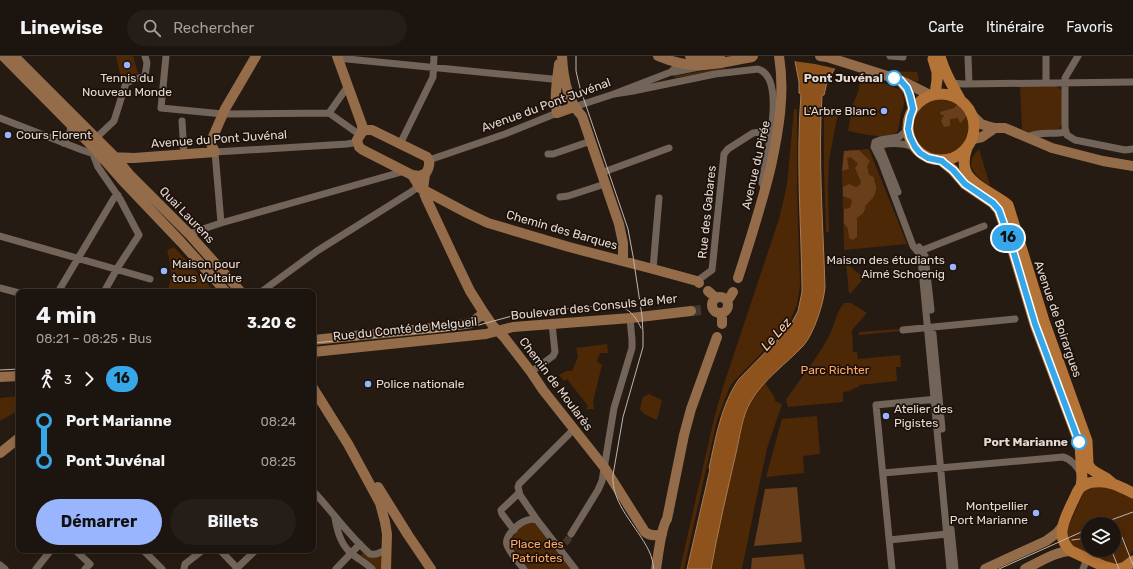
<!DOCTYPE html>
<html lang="fr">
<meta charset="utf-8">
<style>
:root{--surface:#1c140e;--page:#251d17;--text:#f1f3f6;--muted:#a09e9e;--line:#3a332e;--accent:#99b5fd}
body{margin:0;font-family:Rubik,sans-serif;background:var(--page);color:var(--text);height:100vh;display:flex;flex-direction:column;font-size:15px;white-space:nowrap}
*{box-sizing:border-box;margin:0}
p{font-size:13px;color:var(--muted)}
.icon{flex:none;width:22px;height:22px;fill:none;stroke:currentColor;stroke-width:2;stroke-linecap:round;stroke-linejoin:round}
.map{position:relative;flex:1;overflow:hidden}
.drawer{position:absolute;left:16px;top:233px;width:300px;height:264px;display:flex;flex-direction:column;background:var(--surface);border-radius:8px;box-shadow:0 2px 6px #0003,0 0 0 1px var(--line)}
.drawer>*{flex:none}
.badge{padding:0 8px;border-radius:13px;font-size:14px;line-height:26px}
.fabs{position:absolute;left:1081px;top:461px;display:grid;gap:8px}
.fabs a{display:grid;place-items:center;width:40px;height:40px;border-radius:50%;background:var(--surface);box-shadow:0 2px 6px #0003,0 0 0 1px var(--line);font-size:20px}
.map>.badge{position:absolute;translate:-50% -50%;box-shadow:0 0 0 2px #fff}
.legs{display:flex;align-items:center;gap:6px;height:44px;padding:0 20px;font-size:13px}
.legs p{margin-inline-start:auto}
.head{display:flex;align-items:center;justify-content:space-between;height:68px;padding:0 20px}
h1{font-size:22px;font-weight:700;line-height:30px}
.cta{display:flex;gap:8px;margin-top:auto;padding:8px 20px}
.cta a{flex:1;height:46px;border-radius:24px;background:var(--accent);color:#111;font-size:16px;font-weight:700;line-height:46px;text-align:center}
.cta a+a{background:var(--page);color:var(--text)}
ul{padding:0 20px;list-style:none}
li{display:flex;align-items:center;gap:14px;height:40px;font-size:15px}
li i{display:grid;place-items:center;width:6px;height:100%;margin:0 5px;background:currentColor}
li i::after{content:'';width:10px;height:10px;margin:-5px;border:3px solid;border-radius:50%;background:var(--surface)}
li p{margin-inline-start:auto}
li:first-child i{background:linear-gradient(#0000 50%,currentColor 0)}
li:last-child i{background:linear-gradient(currentColor 50%,#0000 0)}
header{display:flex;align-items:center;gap:24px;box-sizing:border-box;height:56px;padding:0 20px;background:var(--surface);border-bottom:1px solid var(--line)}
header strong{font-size:19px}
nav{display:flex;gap:22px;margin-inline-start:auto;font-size:14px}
.search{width:280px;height:36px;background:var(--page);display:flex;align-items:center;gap:10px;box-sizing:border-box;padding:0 14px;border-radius:22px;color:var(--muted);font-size:15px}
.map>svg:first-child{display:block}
.green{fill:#4c2807;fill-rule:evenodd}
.forest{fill:#693e1b}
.water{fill:#8e521d;stroke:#a77b54}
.pier{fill:#261b12}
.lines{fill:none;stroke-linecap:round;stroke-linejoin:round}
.street-tunnel{stroke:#42382f;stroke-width:7;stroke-dasharray:7 3.5;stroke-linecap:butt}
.secondary-tunnel{stroke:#42382f;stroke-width:10;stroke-dasharray:10 5;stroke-linecap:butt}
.street{stroke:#73645a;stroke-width:7}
.secondary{stroke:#946c49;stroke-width:10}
.primary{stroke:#b57437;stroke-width:11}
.tram{stroke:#bfb6af;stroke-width:1}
.line-1-casing{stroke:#fff;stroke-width:9}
.line-1{stroke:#36a7e9;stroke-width:6}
.poi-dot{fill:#99b5fd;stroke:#1d1109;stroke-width:1.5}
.stop-1-dot{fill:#fff;stroke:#36a7e9;stroke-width:2}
.labels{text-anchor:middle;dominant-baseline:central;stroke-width:3.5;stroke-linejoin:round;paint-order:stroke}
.poi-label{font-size:12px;fill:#e2dad4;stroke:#1d1109;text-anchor:start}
.stop-label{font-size:12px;font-weight:bold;fill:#e2dad4;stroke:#1d1109;text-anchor:end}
.street-label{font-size:12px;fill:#e2dad4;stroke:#1d1109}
.park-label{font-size:12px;fill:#fdaa69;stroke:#1d1109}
.water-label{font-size:13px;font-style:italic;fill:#fcd1b2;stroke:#1d1109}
</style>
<header>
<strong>Linewise</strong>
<div class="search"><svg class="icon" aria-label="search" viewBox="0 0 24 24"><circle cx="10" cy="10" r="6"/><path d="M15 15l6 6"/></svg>Rechercher</div>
<nav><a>Carte</a><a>Itinéraire</a><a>Favoris</a></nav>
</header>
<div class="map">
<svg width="1133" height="513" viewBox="0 0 1133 513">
<rect width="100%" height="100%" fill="#261b12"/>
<!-- green -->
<path class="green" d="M 116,0 L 133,0 L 138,17 L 121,22 Z
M 725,11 L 725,13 L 675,22 L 675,20 Z
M 879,15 L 917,16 L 919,24 L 916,26 L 900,18 L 897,17 L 896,19 Z
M 861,20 C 869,23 894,30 900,34 C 905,40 905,48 902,55 C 899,60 900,72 897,76 C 889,85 858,77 848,75 L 853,48 L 858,36 Z
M 1020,29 L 1056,30 L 1062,34 L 1062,67 L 1058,75 L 1030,77 L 1022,73 Z
M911 71a30 30 0 1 1 60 0a30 30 0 1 1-60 0Z
M 824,51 L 839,52 L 829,104 L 828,130 L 829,176 L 826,176 L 824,117 Z
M 794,53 L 797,53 L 797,131 L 800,230 L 797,249 L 787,271 L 737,322 L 730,330 L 717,364 L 684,513 L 680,513 L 714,363 L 722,334 L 779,163 L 787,129 Z
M 869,93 L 907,188 L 844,194 L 842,118 L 844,95 Z
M 979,93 L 990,130 C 976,120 962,110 979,93 Z
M 174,191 L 215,236 L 167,236 C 173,222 171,208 167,194 Z
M 846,207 L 864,222 L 851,237 L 849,237 Z
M 844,247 L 851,247 L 867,257 L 852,274 L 853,296 L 857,296 L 858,303 L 900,299 L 901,311 L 896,311 L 897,325 L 859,329 L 859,331 L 854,332 L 854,333 L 851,334 L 850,335 L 843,336 L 843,346 L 788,351 L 786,344 C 799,324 815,305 827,284 C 834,272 835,258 844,247 Z
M 901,273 L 901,275 L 859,279 L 859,276 Z
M 607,288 L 608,297 L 600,297 L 597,305 L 602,309 L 593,346 L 594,353 L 586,353 L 588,350 L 567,323 L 564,325 L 559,319 L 566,315 L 572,315 L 578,301 L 576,292 Z
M 765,327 L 775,342 L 775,345 L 782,348 L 768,389 L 762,415 L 742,513 L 711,513 L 720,463 L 744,362 L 751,345 Z
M 649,338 L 662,344 L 657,364 L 644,358 L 640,353 L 643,341 Z
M 19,340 L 19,354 L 0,365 L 0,342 Z
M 817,360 L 820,398 L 803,400 L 804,417 L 766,421 L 782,363 Z
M 1089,431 L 1107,431 L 1133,443 L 1133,494 L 1129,502 L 1119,508 L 1111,508 L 1073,491 L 1067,481 L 1068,471 L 1083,438 ZM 1088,468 L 1114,468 L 1114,494 L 1088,494 Z
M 529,466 L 537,467 L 572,513 L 529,513 L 512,490 L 511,484 C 515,476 521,470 529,466 Z
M 363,496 C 369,501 374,502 381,500 L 381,513 L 374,513 L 360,501 Z"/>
<!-- forest -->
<path class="forest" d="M 959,47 L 968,58 L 961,67 L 959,65 L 958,62 L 950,63 L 950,70 L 944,71 L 941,65 L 944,59 L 941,59 L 940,56 L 954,52 Z
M 859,94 L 870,105 L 867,110 L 869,119 L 874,121 C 874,124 875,127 876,131 C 877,139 870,145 865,150 C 866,156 861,159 857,162 L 857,181 L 853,184 L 849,182 L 848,173 L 844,167 L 844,153 L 850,152 L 852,146 L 851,143 L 843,140 L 843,131 L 849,128 L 856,131 L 860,129 L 861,126 L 855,112 L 858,108 L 851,101 L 847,102 L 849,113 L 842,115 L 844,95 Z
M 797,431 L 802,486 L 754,490 L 765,433 Z
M 803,498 L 805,513 L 751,513 L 752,502 Z"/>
<!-- water -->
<path class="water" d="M 794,0 L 835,12 L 827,26 L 824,39 L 822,39 C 818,103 823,167 825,231 C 824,246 814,278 803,290 C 786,308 764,323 751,345 C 742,360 740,380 736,397 C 727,436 718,474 711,513 L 687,513 L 710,413 L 709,412 C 716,381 721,349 739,323 L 789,272 L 798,255 L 802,236 L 802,230 C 801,166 796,102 801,38 L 799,37 L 799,26 Z"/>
<!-- pier -->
<path class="pier" d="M 792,0 L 840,0 L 840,3 L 837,13 L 815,8 L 793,5 Z"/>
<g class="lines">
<!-- street-tunnel -->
<path class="street-tunnel" d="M 565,487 L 567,485 L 571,478"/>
<!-- secondary-tunnel -->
<path class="secondary-tunnel" d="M 691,255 L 702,254"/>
<!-- street -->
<path class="street" d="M 166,0 L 161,52 L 223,58 L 329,57
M 890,0 L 903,1 L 903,0
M 968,0 L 969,28
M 1078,0 L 1065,22 L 1065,72 L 1067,79 L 1075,84 L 1125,94 L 1133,93
M 337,2 L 552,23 L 561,25
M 674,16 L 699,11
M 951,27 L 963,28 L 1133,26
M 1046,27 L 1046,0
M 614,38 L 633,35 L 715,18 L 758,13 C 788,22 765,105 762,127 L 765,133
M 574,51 L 614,38 L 671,16 L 674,13 L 686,8
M 329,57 L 360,79
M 329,57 L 348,30
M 0,62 L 82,94 L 97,99
M 182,65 L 184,98
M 909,73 L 899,81 L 880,84 L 875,86 L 874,91 L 881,105 L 913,190 L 918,196 L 921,203 L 950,513
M 1028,81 C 1039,75 1053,79 1066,76
M 96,82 L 114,65 L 126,27 L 135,23 L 145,20 L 147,7 L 145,0
M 63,87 L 70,76 L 71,68
M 400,88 L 433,21 L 434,0
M 93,98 L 98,111 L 120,143 L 139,179 L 118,211 L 104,236
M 548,98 L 553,98 L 591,85
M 429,104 L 505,78 L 557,57
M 601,117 L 669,92
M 898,136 L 880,91 L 881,89 C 893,86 903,87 915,91
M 560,141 L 568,140 L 605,128
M 221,167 L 215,96 L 347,88 L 353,87 L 357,84
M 189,178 L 194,176 L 221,167 L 405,115
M 0,180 L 150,223
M 919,191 L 925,200 L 931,254
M 918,196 L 984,170
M 653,213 L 659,142
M 697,225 L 712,214 L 724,98 L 728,93 L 753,77 L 761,76 L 770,83
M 0,232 L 19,237
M 58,236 L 114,142 L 118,139
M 261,236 L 317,195 L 411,136 L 415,133 L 417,129
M 903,274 L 1015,263
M 933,278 L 942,373
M 531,316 L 553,300 L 555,296 L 552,268
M 883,417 L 1063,401 C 1071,403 1076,410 1081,417
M 313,435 C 332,455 348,479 370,498 C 376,499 381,497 386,493
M 335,462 C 337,475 341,489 351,497 C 358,503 366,507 372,513
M 537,464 L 520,439 L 518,431 L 519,428 L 574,373
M 951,473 L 955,513
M 514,474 L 502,458 L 501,454 L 519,437
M 571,478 L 598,434 L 602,425 L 614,352 L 632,292 L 632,284 L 630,262
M 889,484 L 947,478
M 75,494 L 90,508 L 85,513
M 143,494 L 162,513
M 220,494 L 237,512
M 0,509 L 5,513
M 36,513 L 51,494
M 184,513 L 185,508 L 203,494
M 236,513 L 256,494
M 336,513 L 360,488
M 524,513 C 519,507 510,497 507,489 C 504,480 519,466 528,464 C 531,463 534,463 537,464 L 575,513
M 892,513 L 876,349 L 937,343
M 1083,513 L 1087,503"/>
<!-- secondary -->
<path class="secondary" d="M 3,0 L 92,90 L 122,124 L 181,186 L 226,236
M 14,0 L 115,101 L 129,118 L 189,178 L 241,236
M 337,0 L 362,69 L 362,76
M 562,0 C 563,21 567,45 582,60 L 619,168 L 623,187 L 623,205
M 658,0 C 672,6 688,10 704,9 C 720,8 736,4 752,1 L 753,0
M 690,0 L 710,1 L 720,1
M 820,0 L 827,1 L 900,24 L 930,39
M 559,8 C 557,24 554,42 557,57 L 574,51
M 901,26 L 908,35 L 913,53
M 973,60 L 981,68 L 987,70 L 995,72 L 1005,72 L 1052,92 L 1103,105 L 1133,110
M 366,74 L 372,74 L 427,101 C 431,106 429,112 426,117 L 420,120 L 412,119 L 363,94 L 359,91 L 357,84 L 362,76 Z
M 973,83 L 982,81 L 995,72
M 111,101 L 134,102 L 215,96 L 211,88 L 212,83 L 225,53 L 256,0
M 425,118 L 423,134 L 426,142 L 457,208 L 470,235 L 482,254 L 493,270 L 504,281 L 531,316 L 543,334 L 604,411 L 645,476 C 650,480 655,480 662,478
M 412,119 L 420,132 L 467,157 L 488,167 L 569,191 L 653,213 L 697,225 L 699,227
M 738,222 C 750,185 762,148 771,110 C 779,73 785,37 779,0
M 708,235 L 716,242
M712 249a8 8 0 1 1 16 0a8 8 0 1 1-16 0Z
M 727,244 L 730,241 L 733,236
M 722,268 L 722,257
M 313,284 L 434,272 L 466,268 L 471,267 L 484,257
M 313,296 L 486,278 L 513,271 L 631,262 L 691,255
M 0,321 L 19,320
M 313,332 L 348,388 L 380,447 L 385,466 L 387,478 L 386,513
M 0,397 L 19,382
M 378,431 L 408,479 L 431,513
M 656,513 C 658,501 661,471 667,463 L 684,379 L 691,353 L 717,281
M 985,513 L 1046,485 L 1057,477 L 1062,471
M 1025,513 C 1038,507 1056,495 1071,495"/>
<!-- primary -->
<path class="primary" d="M 940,0 C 944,16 952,29 960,43
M 933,3 L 937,16 L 937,24 L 935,38
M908 71a33 33 0 1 1 66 0a33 33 0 1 1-66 0Z
M 967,92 C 954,126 987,132 1008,149 L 1044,265 L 1087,385 L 1088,408 L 1091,413 L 1097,417 L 1106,422 L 1112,427
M 942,105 L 953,114 L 965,128 L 993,147 L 999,154 L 1012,191 L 1035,268 L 1080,388 L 1082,422 L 1081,431
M 1114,513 L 1103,510 L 1071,495 C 1054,480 1065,463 1072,447 C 1075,442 1077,434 1081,431 C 1085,428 1091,426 1095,426 C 1109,424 1121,431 1133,437
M 1119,513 L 1125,511 L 1133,505"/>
<!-- tram -->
<path class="tram" d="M 576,0 L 576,15 L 580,32 L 628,173 L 633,200 L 642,260 L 643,277 L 643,291 L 623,361 L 613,419 C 611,448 637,470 649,495 C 652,501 653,507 654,513
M 313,287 L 453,274 L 479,269 L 523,257 L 607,249 C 625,249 634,256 641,272
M 0,314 L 19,313
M 1100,468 L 1133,456
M 1114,473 L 1122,481 L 1133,509
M 1072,484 L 1088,482
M 1110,494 L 1113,498 L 1119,513
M 999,513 L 1088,473"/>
</g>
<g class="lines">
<defs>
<path id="line-1" d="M 894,22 L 900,24 L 907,32 L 910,40 L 913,53 L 910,61 L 908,73 L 910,81 L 915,91 L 920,97 L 928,102 L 942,105 L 944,107 L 953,114 L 965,128 L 993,147 L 999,154 L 1012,191 L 1035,268 L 1079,386"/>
</defs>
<!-- line-1 casing -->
<use href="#line-1" class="line-1-casing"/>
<!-- line-1 -->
<use href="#line-1" class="line-1"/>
</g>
<!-- markers -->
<g class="poi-dot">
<circle cx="127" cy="9" r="4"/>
<circle cx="884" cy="55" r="4"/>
<circle cx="8" cy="79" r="4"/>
<circle cx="953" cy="211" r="4"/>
<circle cx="164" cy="215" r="4"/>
<circle cx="368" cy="328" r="4"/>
<circle cx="886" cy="360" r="4"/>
<circle cx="1036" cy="457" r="4"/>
</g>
<g class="stop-1-dot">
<circle cx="894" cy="22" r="7"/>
<circle cx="1079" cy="386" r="7"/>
</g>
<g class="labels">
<!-- poi labels -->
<g class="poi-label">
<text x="127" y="22" text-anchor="middle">Tennis du<tspan x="127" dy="14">Nouveau Monde</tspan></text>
<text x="876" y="55" text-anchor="end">L'Arbre Blanc</text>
<text x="16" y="79">Cours Florent</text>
<text x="945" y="204" text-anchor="end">Maison des étudiants<tspan x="945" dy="14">Aimé Schoenig</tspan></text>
<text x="172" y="208">Maison pour<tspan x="172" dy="14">tous Voltaire</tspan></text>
<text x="376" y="328">Police nationale</text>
<text x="894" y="353">Atelier des<tspan x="894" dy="14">Pigistes</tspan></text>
<text x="1028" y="450" text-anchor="end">Montpellier<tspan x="1028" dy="14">Port Marianne</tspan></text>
</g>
<!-- stop labels -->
<g class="stop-label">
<text x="883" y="22">Pont Juvénal</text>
<text x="1068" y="386">Port Marianne</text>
</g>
<!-- street labels -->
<g class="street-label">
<text transform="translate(546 49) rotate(-20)">Avenue du Pont Juvénal</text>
<text transform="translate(219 83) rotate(-4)">Avenue du Pont Juvénal</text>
<text transform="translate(756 109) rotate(-77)">Avenue du Pirée</text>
<text transform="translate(707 156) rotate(-84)">Rue des Gabares</text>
<text transform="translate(187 159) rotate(46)">Quai Laurens</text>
<text transform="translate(562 174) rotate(16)">Chemin des Barques</text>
<text transform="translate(594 251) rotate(-6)">Boulevard des Consuls de Mer</text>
<text transform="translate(1058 263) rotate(71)">Avenue de Boirargues</text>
<text transform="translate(405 273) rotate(-6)">Rue du Comté de Melgueil</text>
<text transform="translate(556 328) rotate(53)">Chemin de Moularès</text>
</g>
<!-- park labels -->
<g class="park-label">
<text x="835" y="314">Parc Richter</text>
<text x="537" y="488">Place des<tspan x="537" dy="14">Patriotes</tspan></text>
</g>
<!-- water labels -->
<g class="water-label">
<text transform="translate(776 278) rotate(-49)">Le Lez</text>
</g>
</g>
</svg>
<div class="fabs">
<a><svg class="icon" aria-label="layers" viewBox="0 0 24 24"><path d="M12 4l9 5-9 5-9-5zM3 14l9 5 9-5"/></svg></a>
</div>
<b class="badge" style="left:1008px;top:182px;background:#36a7e9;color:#111">16</b>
<section class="drawer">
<div class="head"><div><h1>4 min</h1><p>08:21 – 08:25 · Bus</p></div><b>3.20 €</b></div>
<div class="legs"><svg class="icon" aria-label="walk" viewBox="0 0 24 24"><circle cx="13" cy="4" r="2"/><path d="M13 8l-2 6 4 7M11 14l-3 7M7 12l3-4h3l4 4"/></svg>3<svg class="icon" aria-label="forward" viewBox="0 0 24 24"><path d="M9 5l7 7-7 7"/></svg><b class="badge" style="background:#36a7e9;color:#111">16</b></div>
<ul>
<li><i style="color:#36a7e9"></i><b>Port Marianne</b><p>08:24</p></li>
<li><i style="color:#36a7e9"></i><b>Pont Juvénal</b><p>08:25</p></li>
</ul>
<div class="cta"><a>Démarrer</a><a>Billets</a></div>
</section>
</div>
